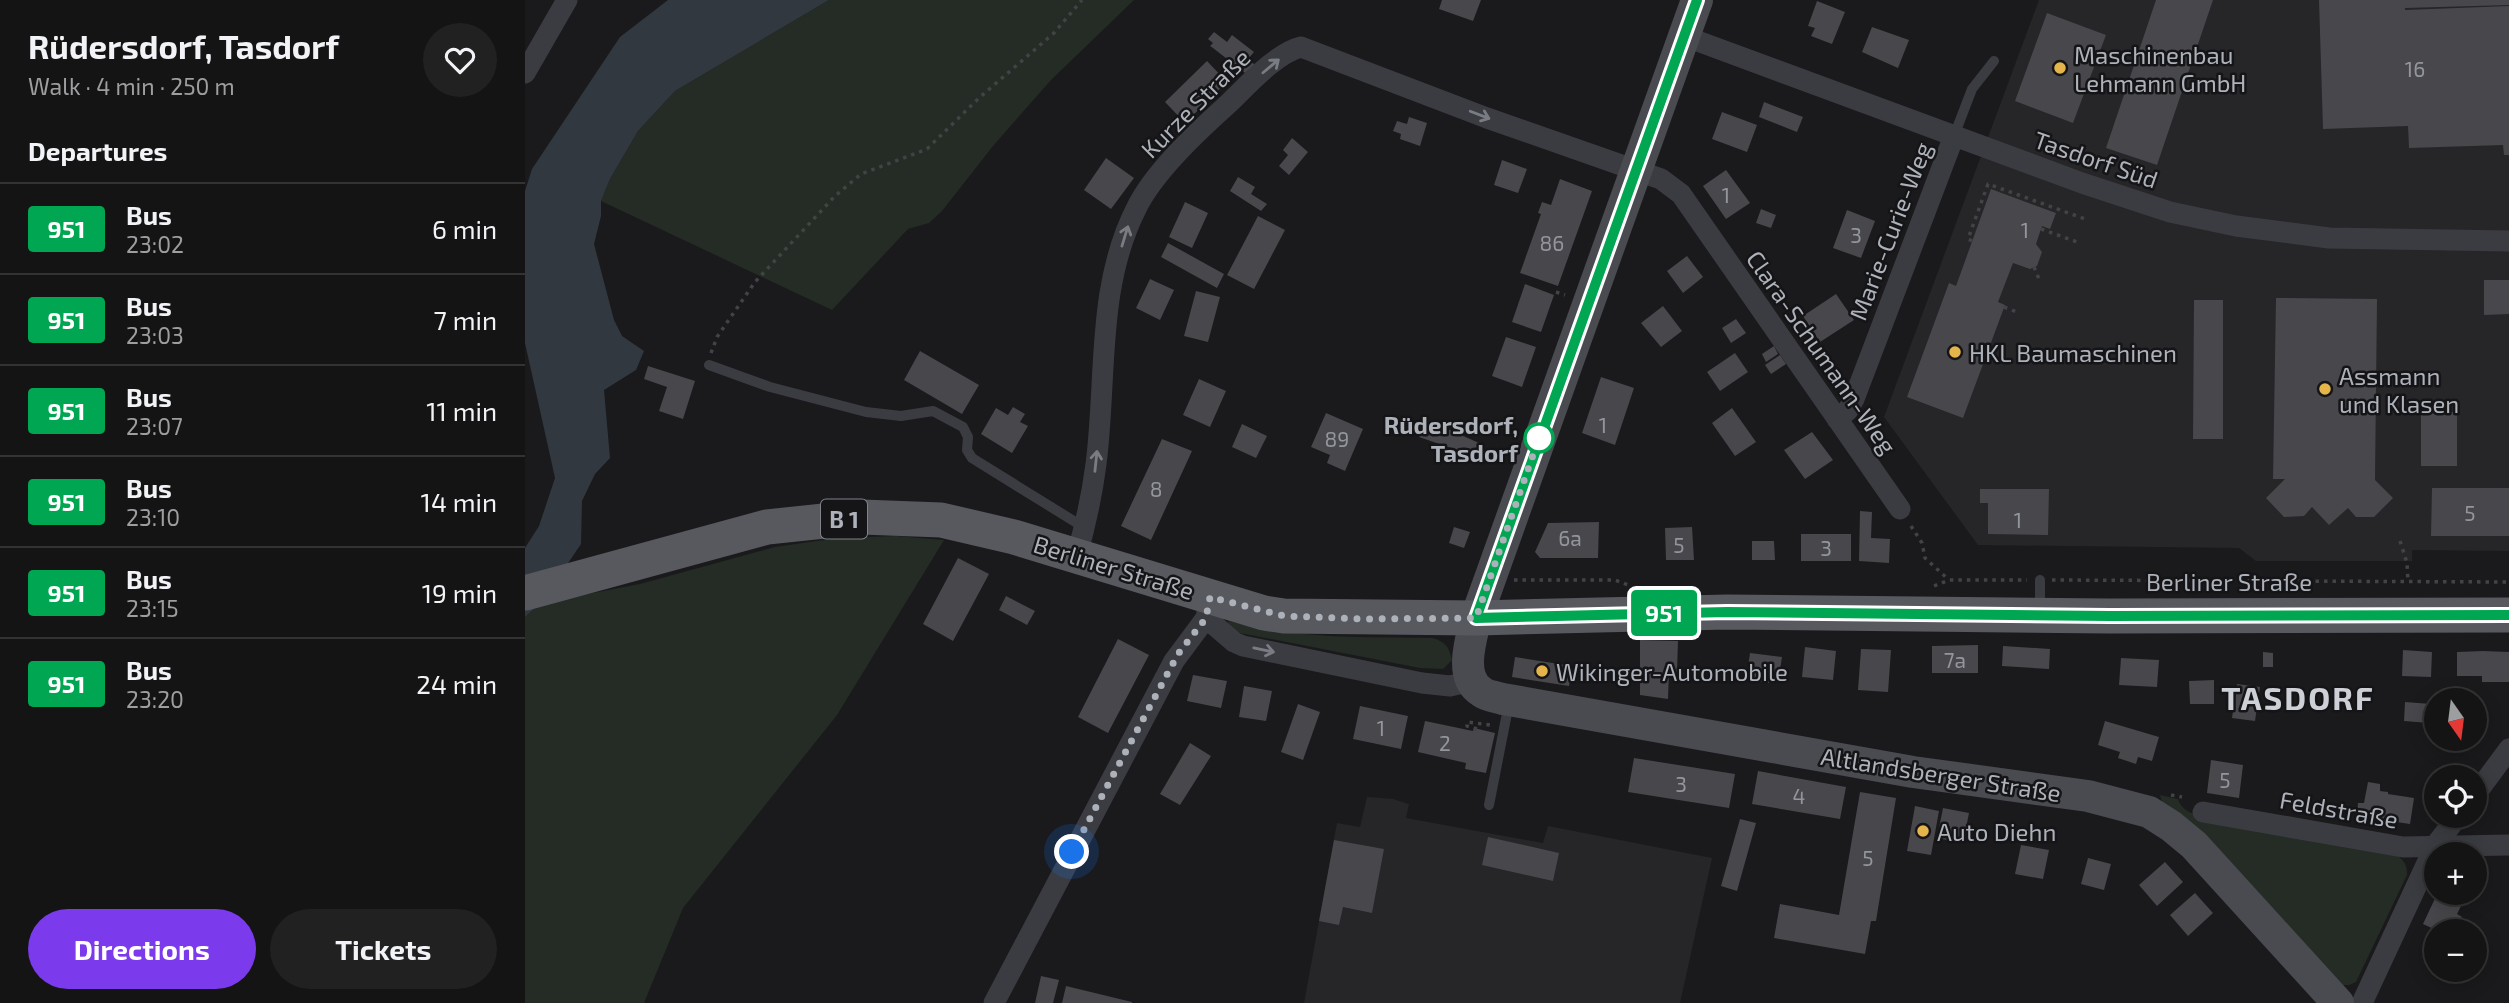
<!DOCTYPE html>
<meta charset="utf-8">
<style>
:root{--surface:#141415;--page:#212122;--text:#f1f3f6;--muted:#9d9ea0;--line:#333334;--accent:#7c3aed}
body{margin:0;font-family:"Exo 2",sans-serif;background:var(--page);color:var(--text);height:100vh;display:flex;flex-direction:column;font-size:26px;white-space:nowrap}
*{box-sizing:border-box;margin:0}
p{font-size:23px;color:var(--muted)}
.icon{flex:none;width:38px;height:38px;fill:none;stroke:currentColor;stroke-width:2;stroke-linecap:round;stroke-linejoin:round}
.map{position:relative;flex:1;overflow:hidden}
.details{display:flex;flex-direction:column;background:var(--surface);width:525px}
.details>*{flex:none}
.badge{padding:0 14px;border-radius:5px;font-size:24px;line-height:46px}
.needle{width:46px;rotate:166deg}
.buttons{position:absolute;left:1899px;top:688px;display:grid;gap:14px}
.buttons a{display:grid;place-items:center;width:63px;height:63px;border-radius:50%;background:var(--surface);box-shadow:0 4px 18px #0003,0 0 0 2px var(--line);font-size:35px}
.you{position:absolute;width:35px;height:35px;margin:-18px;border:5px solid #fff;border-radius:50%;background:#1a73e8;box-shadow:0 0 0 10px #1a73e833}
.map>.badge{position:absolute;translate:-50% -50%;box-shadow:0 0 0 4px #fff}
h2{padding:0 28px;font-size:26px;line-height:63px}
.round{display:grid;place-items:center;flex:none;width:74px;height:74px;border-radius:37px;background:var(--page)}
.head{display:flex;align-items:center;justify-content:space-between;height:119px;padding:0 28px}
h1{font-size:33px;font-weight:700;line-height:52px}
.button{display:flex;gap:14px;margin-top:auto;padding:14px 28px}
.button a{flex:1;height:80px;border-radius:42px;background:var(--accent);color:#fff;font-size:28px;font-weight:700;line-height:80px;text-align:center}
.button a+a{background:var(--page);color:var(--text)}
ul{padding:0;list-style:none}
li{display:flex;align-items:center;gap:21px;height:91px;padding:0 28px;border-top:2px solid var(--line)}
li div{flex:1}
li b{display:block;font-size:26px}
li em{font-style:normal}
li .badge{min-width:77px;font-weight:700;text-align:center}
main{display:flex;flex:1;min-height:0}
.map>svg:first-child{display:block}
.built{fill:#262629}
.green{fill:#242c25}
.water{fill:#31383f}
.building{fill:#47474c}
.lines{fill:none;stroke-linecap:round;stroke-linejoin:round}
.path{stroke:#414347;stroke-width:3.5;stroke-dasharray:3.5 5;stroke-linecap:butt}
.lane{stroke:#3b3c41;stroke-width:10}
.street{stroke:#3b3c41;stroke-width:21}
.secondary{stroke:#494b50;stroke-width:32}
.primary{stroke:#57595f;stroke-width:35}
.oneway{stroke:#7a7c84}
.line-casing{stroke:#fff;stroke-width:16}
.line{stroke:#00a651;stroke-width:10}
.walk{stroke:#adb1ba;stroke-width:7;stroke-dasharray:0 12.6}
.poi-dot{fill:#e4b54a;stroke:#151517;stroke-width:2.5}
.stop-dot{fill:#fff;stroke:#00a651;stroke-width:3.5}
.labels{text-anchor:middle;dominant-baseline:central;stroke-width:5;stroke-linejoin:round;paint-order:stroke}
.number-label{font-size:21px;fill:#94969e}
.shield{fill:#151517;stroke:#7f8289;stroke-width:2}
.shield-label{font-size:23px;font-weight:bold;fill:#adb1ba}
.poi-label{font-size:24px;fill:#adb1ba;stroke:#151517;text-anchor:start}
.street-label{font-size:24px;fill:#adb1ba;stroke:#151517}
.stop-label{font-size:24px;font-weight:bold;fill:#adb1ba;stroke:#151517;text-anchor:end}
.district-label{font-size:32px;font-weight:bold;letter-spacing:2px;fill:#ced0d7;stroke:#151517}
</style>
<main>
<section class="details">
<div class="head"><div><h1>Rüdersdorf, Tasdorf</h1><p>Walk · 4 min · 250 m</p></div><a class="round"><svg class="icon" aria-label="heart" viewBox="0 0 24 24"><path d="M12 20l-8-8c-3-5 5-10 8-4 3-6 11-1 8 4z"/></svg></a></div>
<h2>Departures</h2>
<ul>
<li><span class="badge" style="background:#00a651;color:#fff">951</span><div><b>Bus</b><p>23:02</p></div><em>6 min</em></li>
<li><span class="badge" style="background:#00a651;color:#fff">951</span><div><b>Bus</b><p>23:03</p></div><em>7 min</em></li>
<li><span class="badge" style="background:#00a651;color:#fff">951</span><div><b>Bus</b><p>23:07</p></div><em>11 min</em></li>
<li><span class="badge" style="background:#00a651;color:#fff">951</span><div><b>Bus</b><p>23:10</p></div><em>14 min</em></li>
<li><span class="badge" style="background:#00a651;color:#fff">951</span><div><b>Bus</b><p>23:15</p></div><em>19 min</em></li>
<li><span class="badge" style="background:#00a651;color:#fff">951</span><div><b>Bus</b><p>23:20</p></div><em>24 min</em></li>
</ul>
<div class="button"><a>Directions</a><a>Tickets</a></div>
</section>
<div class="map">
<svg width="1984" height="1003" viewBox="0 0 1984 1003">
<rect width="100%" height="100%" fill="#1a1a1c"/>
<!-- built -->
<path class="built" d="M 1514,0 L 1984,0 L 1984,551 L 1887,550 L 1887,561 L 1731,561 L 1714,548 L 1453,545 L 1359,417 Z
M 842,797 L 868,799 L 884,804 L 881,818 L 1018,843 L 1023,826 L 1187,858 L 1155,1003 L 779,1003 L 812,823 L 835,827 Z"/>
<!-- green -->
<path class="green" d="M 304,0 L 609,0 L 526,80 L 468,146 L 417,211 L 404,223 L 383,229 L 307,310 L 76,201 L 85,179 L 113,131 L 150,91 Z
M 371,536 L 419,540 L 312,715 L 158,908 L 119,1003 L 0,1003 L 0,617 L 16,603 L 115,584 L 250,547 L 313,538 Z
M 704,621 C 770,639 839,637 907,638 C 920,641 924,647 927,660 L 918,669 L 895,668 L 715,633 L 701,625 Z
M 1635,795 L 1653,799 C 1656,809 1665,813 1675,816 L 1870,854 C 1879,860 1882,864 1882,875 L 1831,982 L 1824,985 L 1815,985 L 1639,809 Z"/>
<!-- water -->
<path class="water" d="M 143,0 L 304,0 L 150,91 L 113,131 L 85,179 L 76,201 L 76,216 L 69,244 L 89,320 L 97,336 L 119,351 L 111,370 L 79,390 L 85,458 L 70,474 L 57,501 L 56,544 L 16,603 L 0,617 L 0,548 L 14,526 L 30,478 L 0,343 L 0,191 L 7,169 L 95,37 Z"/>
<!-- building -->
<path class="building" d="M 917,0 L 956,0 L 948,21 L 914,9 Z
M 1631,0 L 1688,0 L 1632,165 L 1581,148 Z
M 1794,0 L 1984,0 L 1984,5 L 1880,8 L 1880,10 L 1984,6 L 1984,155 L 1979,155 L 1978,145 L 1884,148 L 1883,126 L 1798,129 Z
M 1292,1 L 1320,12 L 1307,44 L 1286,36 L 1290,28 L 1283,26 Z
M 1522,13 L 1581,35 L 1548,123 L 1490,101 Z
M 1347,27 L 1384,40 L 1373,68 L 1337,52 Z
M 689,32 L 702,42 L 707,35 L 729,52 L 723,59 L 730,65 L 720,73 L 688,48 L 685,46 L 688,43 L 683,39 Z
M 682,61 L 702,82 L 660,123 L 640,102 Z
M 1239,102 L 1278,117 L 1272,132 L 1234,117 Z
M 1197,112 L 1232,125 L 1222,152 L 1187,139 Z
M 884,117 L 902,123 L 895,146 L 875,139 L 876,134 L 868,131 L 872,121 L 882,124 Z
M 767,138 L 783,152 L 764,175 L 754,166 L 763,155 L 758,150 Z
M 581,158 L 609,178 L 586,209 L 559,190 Z
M 977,160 L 1002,169 L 993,193 L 969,185 Z
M 1201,170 L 1225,203 L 1201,219 L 1178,186 Z
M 713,177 L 730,187 L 726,194 L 742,204 L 736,211 L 705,191 Z
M 1035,179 L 1067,191 L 1033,286 L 995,273 L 1016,214 L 1013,213 L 1017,202 L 1026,205 Z
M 1466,189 L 1531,213 L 1525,229 L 1517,226 L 1511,244 L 1517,252 L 1512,266 L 1505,269 L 1488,263 L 1473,302 L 1480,305 L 1438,418 L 1382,397 L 1424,283 L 1431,286 Z
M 660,202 L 683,213 L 667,248 L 644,237 Z
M 1236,209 L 1251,215 L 1246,228 L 1231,223 Z
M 1322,210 L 1350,221 L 1336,258 L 1308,248 Z
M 733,216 L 760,230 L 729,289 L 702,275 Z
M 643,243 L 699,274 L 692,288 L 636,257 Z
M 1162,256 L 1178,277 L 1158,293 L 1142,271 Z
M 625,279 L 649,290 L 635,320 L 611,308 Z
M 1959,280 L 1984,280 L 1984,314 L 1959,315 Z
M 1000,284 L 1029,295 L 1016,332 L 987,322 Z
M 671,291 L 695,297 L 683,342 L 659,336 Z
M 1311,294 L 1329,320 L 1295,342 L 1278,316 Z
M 1751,298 L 1852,299 L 1850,480 L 1868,498 L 1849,517 L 1831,517 L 1823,508 L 1804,525 L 1787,507 L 1779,516 L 1759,517 L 1741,498 L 1760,479 L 1748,479 Z
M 1669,300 L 1698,300 L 1698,439 L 1668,439 Z
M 1138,306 L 1157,331 L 1136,347 L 1116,323 Z
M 1211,319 L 1221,333 L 1206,343 L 1197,328 Z
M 981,337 L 1011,347 L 997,387 L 967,376 Z
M 1249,346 L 1253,354 L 1241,362 L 1237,354 Z
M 395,351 L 454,385 L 437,414 L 379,380 Z
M 1210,353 L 1223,372 L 1195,391 L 1182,372 Z
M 1255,355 L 1261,364 L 1246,374 L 1240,365 Z
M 123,366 L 170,381 L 158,419 L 134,411 L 142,387 L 119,379 Z
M 1076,377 L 1109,388 L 1090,445 L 1057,433 Z
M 674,379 L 701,391 L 685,427 L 658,415 Z
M 488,407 L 500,414 L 495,422 L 503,426 L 487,453 L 456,434 L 471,408 L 483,415 Z
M 1207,408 L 1231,442 L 1210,456 L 1187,423 Z
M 1896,412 L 1932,412 L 1932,466 L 1896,466 Z
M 801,413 L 838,429 L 820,471 L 802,463 L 805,455 L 786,447 Z
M 900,419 L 954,443 L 949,456 L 894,437 Z
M 717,424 L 742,436 L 731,458 L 707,447 Z
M 1287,432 L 1308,460 L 1280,479 L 1259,450 Z
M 637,439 L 667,451 L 626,540 L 596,526 Z
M 1907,488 L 1984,488 L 1984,536 L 1906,536 Z
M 1455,489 L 1524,489 L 1523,535 L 1463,534 L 1463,503 L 1455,503 Z
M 1335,511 L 1347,512 L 1346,538 L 1365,539 L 1364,563 L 1334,561 Z
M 1074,522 L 1073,558 L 1015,558 L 1010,552 L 1023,523 Z
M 929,527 L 945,532 L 939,548 L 924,543 Z
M 1167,527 L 1169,560 L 1141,560 L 1140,528 Z
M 1276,534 L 1326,534 L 1326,561 L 1276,561 Z
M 1227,541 L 1249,541 L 1250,560 L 1227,560 Z
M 433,558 L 464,574 L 428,641 L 398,624 Z
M 481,596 L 510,611 L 502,625 L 474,610 Z
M 593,639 L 624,655 L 583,733 L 553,717 Z
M 1115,640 L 1153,641 L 1152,672 L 1144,672 L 1143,699 L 1115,695 Z
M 1453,645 L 1453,673 L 1407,673 L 1407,646 Z
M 1478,646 L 1525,649 L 1524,669 L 1477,666 Z
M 1280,647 L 1311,651 L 1308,680 L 1277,677 Z
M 1336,649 L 1366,650 L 1363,692 L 1333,690 Z
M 1878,650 L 1907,652 L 1906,677 L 1877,676 Z
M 1958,651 L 1984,652 L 1984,682 L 1957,682 L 1957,676 L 1932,676 L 1932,652 Z
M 1738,652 L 1748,653 L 1748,667 L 1738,667 Z
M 1225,653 L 1257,657 L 1254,677 L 1245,676 L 1244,683 L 1221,680 Z
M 990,657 L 1047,666 L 1044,686 L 987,677 Z
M 1596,658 L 1634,660 L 1632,687 L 1594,685 Z
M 668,675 L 702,681 L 696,708 L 662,701 Z
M 1689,680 L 1689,704 L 1665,704 L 1664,681 Z
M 1712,684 L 1735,687 L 1730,721 L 1707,718 Z
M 719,686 L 747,691 L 741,721 L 714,717 Z
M 1880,702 L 1906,704 L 1904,723 L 1879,721 Z
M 773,704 L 795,712 L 778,760 L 756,752 Z
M 835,706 L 883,716 L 876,749 L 828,739 Z
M 900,721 L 948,731 L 949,728 L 970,733 L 961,773 L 940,769 L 941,763 L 893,752 Z
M 1580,721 L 1634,737 L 1627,761 L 1613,757 L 1611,764 L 1593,758 L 1595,752 L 1573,745 Z
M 665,743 L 686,756 L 655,805 L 635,794 Z
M 1109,758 L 1210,774 L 1204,808 L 1103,792 Z
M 1686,760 L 1718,765 L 1714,798 L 1682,793 Z
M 1233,771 L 1321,787 L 1315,819 L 1227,804 Z
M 1843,782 L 1855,784 L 1855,791 L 1863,792 L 1863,794 L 1889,798 L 1885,824 L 1837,817 L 1838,814 L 1832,813 L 1833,803 L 1839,803 Z
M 1335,792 L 1371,798 L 1351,921 L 1346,921 L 1340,954 L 1249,938 L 1255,904 L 1314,915 Z
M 1390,806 L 1414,811 L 1406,855 L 1382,851 Z
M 1418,808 L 1444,813 L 1438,843 L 1412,838 Z
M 1215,819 L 1231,823 L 1212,891 L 1196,886 Z
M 963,837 L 1034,853 L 1028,881 L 957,865 Z
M 809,840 L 859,849 L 847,913 L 818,907 L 814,925 L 794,921 Z
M 1496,845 L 1524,850 L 1518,879 L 1490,874 Z
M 1563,858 L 1586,864 L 1579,890 L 1556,884 Z
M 1640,862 L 1658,882 L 1632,906 L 1614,885 Z
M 1913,892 L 1943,892 L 1932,914 L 1937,917 L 1930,931 L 1913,931 L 1898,924 Z
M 1670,893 L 1688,913 L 1663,936 L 1645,915 Z
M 516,976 L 534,980 L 528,1003 L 510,1003 Z
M 541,986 L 607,1002 L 607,1003 L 537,1003 Z"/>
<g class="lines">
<!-- path -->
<path class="path" d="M 1516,229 L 1555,243
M 1447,241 L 1443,239 L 1463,184 L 1563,220
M 1509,267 L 1514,279
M 1031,292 L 1040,295
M 1479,307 L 1492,312
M 186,353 L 192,337 L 230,282 L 310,196 L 336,174 L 402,149 L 454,98 L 529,33 L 557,0
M 1386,526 L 1397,543 L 1400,558 L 1424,580
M 1875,541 L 1882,563 L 1883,582
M 989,580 L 1090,580 L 1106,586
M 1527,580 L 1984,582
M 1409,586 L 1424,580 L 1502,580
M 952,729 L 942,726 L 942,722 L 965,725
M 1646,795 L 1657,797"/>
<!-- lane -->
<path class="lane" d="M 1429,136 L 1447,89 L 1469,61
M 184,365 L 245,387 L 341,412 L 376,416 L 408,411 L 438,427 L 443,437 L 442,450 L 447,458 L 560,528
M 1515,580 L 1515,609
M 964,805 L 984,703"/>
<!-- street -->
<path class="street" d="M 1159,36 L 1557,183 L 1645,212 L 1711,226 L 1804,238 L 1984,241
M 0,73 L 42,0
M 1312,419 L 1323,410 L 1329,399 L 1429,136
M 551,558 C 560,527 567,496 571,464 C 582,379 571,288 611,209 C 628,173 672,132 702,105 C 721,87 751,53 776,47 L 962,118 L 1136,179 L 1156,194 L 1375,509
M 681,618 L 709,642 L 718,646 L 897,683 L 925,686 L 946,681
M 1950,795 L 1984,749
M 1678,812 L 1878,847 L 1984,845
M 469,1003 L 649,661 L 681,618 L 685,597
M 1837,1003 L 1910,846 L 1933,816"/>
<!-- secondary -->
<path class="secondary" d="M 1172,0 L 951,618 C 946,639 933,678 957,692 C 962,696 971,697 978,699 L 1388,772 L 1563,796 L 1624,812 L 1646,826 L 1669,845 L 1813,1003"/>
<!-- primary -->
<path class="primary" d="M 0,593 L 242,527 L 337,517 L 416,520 L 489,537 L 739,613 L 759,616 L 951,618 L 1202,612 L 1585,616 L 1984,615"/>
</g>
<!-- one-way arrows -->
<defs><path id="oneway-shaft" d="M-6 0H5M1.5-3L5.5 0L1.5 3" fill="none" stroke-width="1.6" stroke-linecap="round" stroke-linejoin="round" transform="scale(1.75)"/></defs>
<g class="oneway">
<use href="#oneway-shaft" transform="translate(746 66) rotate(-40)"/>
<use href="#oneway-shaft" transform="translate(955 115) rotate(21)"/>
<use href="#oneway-shaft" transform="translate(600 236) rotate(-73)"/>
<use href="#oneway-shaft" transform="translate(571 461) rotate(-84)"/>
<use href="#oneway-shaft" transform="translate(739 650) rotate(12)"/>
</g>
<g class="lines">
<defs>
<path id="line" d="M 1172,0 L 951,618 L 1202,612 L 1585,616 L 1984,615"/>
</defs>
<!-- line casing -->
<use href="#line" class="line-casing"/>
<!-- line -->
<use href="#line" class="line"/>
<!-- walk -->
<path class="walk" d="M 547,852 L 653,654 L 681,618 L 685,597 L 759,616 L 838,619 L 951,618 L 1014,438"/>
</g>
<!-- markers -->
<g class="poi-dot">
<circle cx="1535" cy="68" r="7"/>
<circle cx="1430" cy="352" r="7"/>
<circle cx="1800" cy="389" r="7"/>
<circle cx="1017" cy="671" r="7"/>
<circle cx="1398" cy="831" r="7"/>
</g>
<circle class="stop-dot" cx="1014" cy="438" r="14"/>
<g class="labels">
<!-- number labels -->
<g class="number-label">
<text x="1890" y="68">16</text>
<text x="1201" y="194">1</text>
<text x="1500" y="229">1</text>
<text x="1331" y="234">3</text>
<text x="1027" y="242">86</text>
<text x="1078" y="424">1</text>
<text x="812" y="438">89</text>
<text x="631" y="488">8</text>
<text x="1945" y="512">5</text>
<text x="1493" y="519">1</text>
<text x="1045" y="537">6a</text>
<text x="1154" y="544">5</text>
<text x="1301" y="547">3</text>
<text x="1430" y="659">7a</text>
<text x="856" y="727">1</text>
<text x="920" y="742">2</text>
<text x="1700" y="779">5</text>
<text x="1156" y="783">3</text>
<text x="1274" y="795">4</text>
<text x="1343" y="857">5</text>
</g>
<!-- shield labels -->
<rect class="shield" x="296" y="499.5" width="46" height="39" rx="5"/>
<g class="shield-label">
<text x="319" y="519">B 1</text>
</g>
<!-- poi labels -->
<g class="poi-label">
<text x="1549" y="54">Maschinenbau<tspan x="1549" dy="28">Lehmann GmbH</tspan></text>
<text x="1444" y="352">HKL Baumaschinen</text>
<text x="1814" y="375">Assmann<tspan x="1814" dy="28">und Klasen</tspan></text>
<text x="1031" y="671">Wikinger-Automobile</text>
<text x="1412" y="831">Auto Diehn</text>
</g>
<!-- street labels -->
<g class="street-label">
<text transform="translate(670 103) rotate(-45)">Kurze Straße</text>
<text transform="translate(1571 159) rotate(19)">Tasdorf Süd</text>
<text transform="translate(1365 231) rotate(-69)">Marie-Curie-Weg</text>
<text transform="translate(1297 352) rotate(55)">Clara-Schumann-Weg</text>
<text transform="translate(589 567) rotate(17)">Berliner Straße</text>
<text x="1704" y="581">Berliner Straße</text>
<text transform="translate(1416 774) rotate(9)">Altlandsberger Straße</text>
<text transform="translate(1814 809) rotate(10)">Feldstraße</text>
</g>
<!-- stop labels -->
<g class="stop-label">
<text x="993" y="424">Rüdersdorf,<tspan x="993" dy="28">Tasdorf</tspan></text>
</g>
<!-- district labels -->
<g class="district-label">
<text x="1773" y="697">TASDORF</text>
</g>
</g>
</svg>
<div class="buttons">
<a><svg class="needle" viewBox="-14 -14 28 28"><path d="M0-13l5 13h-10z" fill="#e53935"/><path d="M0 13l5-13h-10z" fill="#9d9ea0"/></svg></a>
<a><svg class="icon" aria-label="locate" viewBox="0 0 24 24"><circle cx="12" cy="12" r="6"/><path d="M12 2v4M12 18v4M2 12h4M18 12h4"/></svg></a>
<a>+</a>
<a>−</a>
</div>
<div class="you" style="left:547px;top:852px"></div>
<b class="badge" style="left:1139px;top:613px;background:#00a651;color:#fff">951</b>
</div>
</main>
